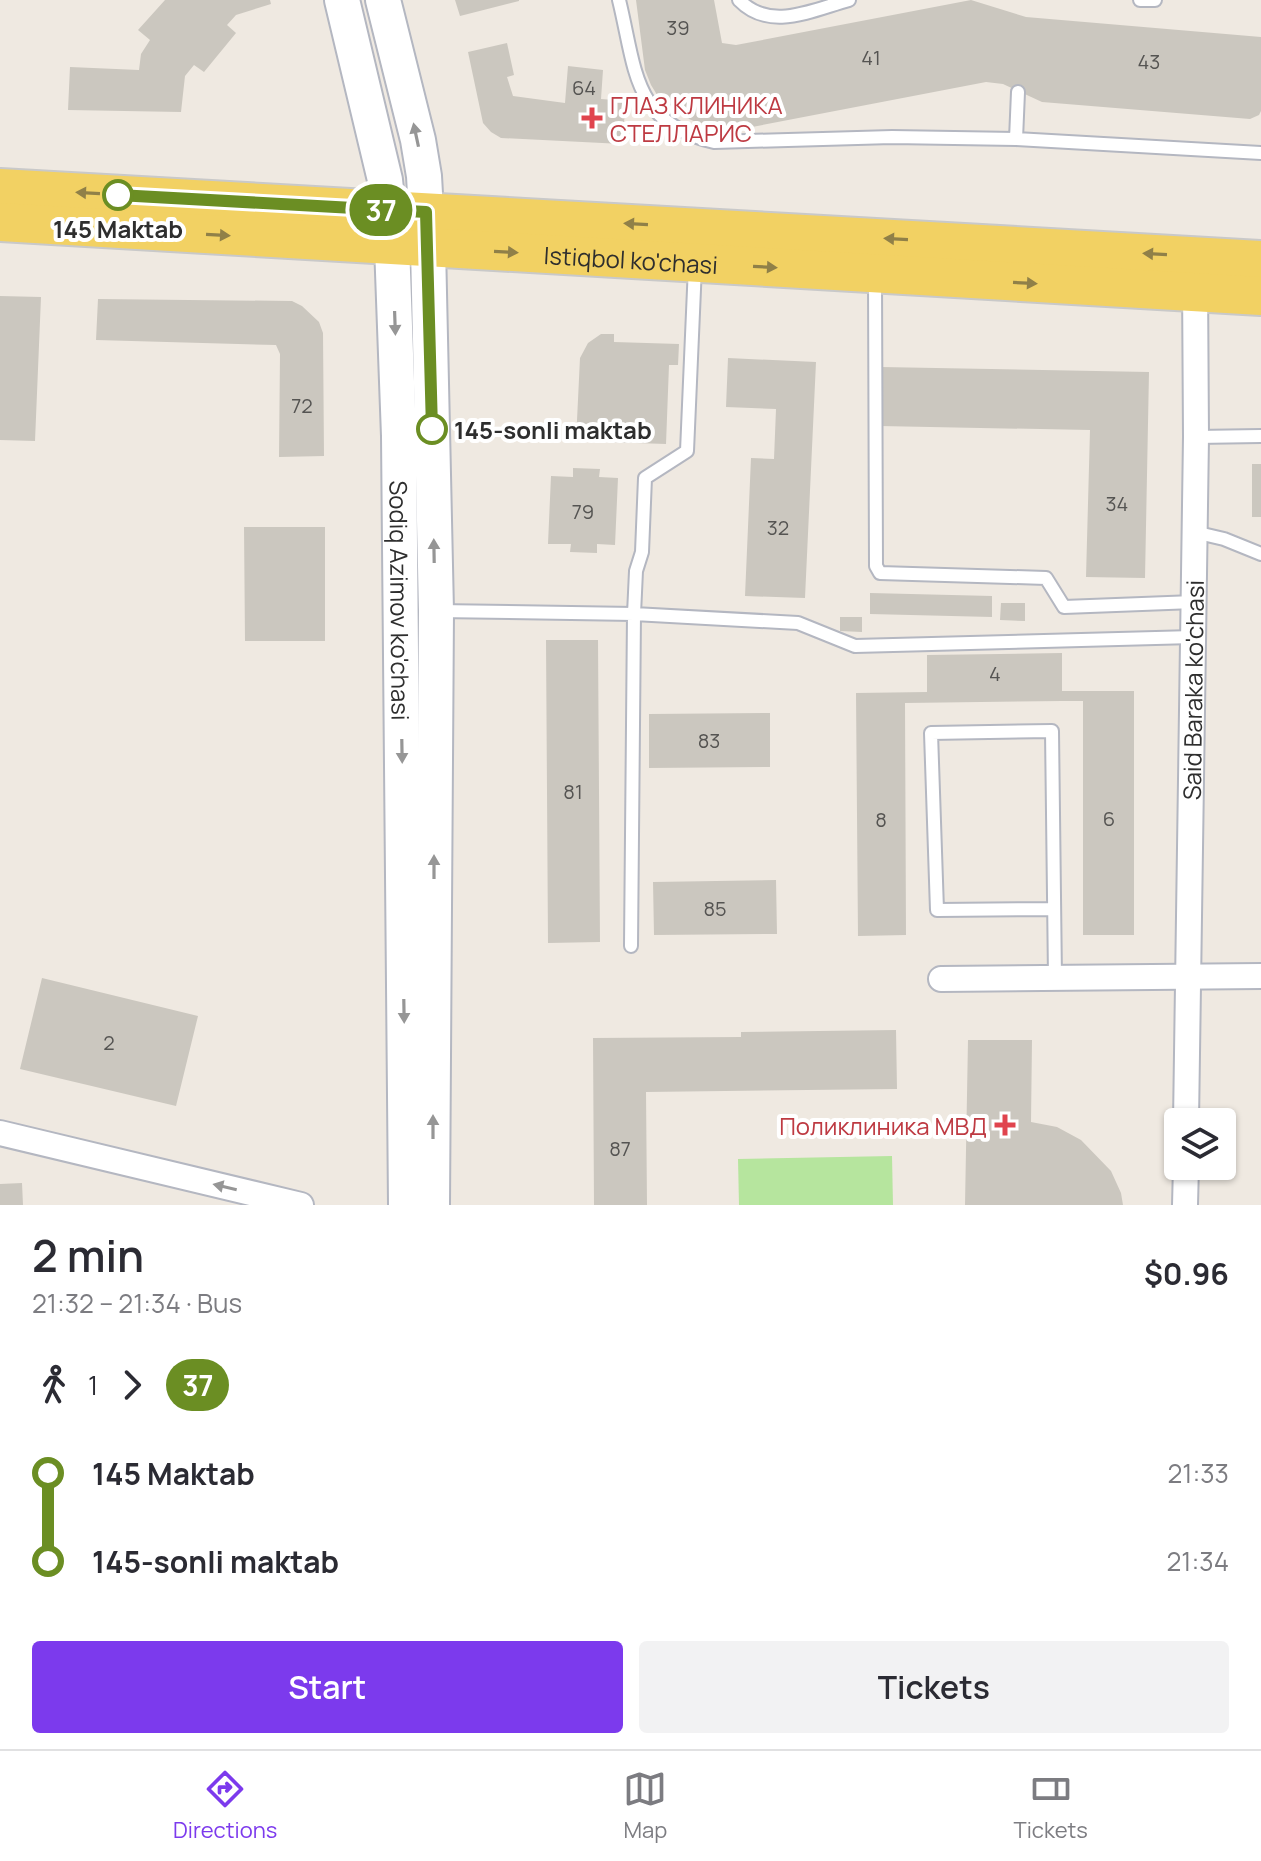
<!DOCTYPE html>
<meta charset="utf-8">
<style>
:root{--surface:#fff;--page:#f2f2f3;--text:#2b2b33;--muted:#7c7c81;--line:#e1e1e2;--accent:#7c3aed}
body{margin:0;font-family:Manrope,sans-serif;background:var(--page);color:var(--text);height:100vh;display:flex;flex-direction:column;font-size:30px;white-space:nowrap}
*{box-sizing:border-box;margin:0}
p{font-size:26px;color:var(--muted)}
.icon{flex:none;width:44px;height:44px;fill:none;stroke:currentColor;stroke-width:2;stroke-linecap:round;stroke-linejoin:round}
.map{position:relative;height:1205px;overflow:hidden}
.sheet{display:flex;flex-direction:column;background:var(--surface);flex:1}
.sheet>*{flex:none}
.badge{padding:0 16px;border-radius:26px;font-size:28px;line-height:52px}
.buttons{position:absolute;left:1164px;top:1108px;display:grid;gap:16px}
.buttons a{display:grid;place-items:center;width:72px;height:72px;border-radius:8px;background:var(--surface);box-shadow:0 2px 6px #0004;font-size:40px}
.map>.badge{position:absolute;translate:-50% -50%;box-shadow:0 0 0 4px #fff}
.legs{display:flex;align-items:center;gap:12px;height:88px;padding:0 32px;font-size:26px}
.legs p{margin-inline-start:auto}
.head{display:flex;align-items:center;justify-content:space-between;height:136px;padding:0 32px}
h1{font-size:44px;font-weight:600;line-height:60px}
.primary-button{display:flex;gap:16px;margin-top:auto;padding:16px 32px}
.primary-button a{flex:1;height:92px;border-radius:8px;background:var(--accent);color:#fff;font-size:32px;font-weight:600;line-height:92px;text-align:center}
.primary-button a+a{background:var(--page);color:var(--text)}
ul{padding:0 32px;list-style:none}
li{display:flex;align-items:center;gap:28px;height:88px;font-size:30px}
li i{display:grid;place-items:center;width:12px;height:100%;margin:0 10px;background:currentColor}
li i::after{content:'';width:20px;height:20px;margin:-10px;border:6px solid;border-radius:50%;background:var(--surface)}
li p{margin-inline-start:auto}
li:first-child i{background:linear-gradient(#0000 50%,currentColor 0)}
li:last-child i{background:linear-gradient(currentColor 50%,#0000 0)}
.menu{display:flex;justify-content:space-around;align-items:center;height:112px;border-top:2px solid var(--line);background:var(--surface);font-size:22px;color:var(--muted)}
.menu a{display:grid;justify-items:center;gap:4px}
.menu .current{color:var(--accent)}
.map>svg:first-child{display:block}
.green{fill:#b6e59e}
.building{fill:#cbc7bf}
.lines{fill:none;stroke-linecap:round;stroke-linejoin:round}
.service-casing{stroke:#b4b7c1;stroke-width:16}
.minor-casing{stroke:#b4b7c1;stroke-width:28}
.secondary-casing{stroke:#b4b7c1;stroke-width:38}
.primary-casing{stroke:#c9c9c9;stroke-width:42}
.service{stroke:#fff;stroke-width:12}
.minor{stroke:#fff;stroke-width:24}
.secondary{stroke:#fff;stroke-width:34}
.primary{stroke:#f2d163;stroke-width:38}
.oneway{fill:#969696}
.oneway2{fill:#908048}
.line-1-casing{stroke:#fff;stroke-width:18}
.line-1{stroke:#6b8e23;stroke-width:12}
.health-dot{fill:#e0444e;stroke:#fff;stroke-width:3}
.stop-1-dot{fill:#fff;stroke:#6b8e23;stroke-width:4}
.labels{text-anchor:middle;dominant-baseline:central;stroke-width:8;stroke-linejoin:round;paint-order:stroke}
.number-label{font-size:20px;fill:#555452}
.health-label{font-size:24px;fill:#be3a42;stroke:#fff;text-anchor:start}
.stop-label{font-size:24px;font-weight:bold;fill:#2e2e2e;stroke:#fff}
.street-label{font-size:24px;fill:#2e2e2e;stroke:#fff}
</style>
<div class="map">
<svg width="1261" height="1205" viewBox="0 0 1261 1205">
<rect width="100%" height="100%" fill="#efe9e1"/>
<!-- green -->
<path class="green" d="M 892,1156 L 893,1205 L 739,1205 L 738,1159 Z"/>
<!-- building -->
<path class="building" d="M 165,0 L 270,0 L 271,4 L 236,15 L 227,25 L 236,33 L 204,72 L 194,65 L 185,76 L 181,112 L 68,110 L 70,67 L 139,70 L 141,54 L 150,40 L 138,30 Z
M 455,0 L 519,0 L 519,1 L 460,16 Z
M 636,0 L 714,0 L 722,43 L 736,45 L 971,0 L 1026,17 L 1261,37 L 1261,111 L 1259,115 L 1250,119 L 1042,102 L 1003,84 L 986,82 L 726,132 L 725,127 L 696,122 L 682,116 L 659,98 L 651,85 L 645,70 Z
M 507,43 L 514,75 L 507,77 L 513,96 L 565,103 L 568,66 L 603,70 L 601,99 L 626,101 L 622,144 L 501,138 L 491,132 L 483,123 L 468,52 Z
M 0,296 L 41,297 L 35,441 L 0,440 Z
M 98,299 L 292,301 L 302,306 L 319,322 L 323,333 L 324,456 L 279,457 L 280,354 L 276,345 L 96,340 Z
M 601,334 L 614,334 L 614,342 L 679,344 L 678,365 L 669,365 L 666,444 L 576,441 L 580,358 L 588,343 Z
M 728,358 L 816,362 L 805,598 L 745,596 L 751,458 L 774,459 L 776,409 L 726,407 Z
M 881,367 L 1149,372 L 1145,578 L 1086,577 L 1090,430 L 880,426 Z
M 1252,464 L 1261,464 L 1261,517 L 1252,517 Z
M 573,468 L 600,469 L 599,477 L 618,478 L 615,545 L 597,544 L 597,553 L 570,552 L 571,544 L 548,544 L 551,476 L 573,477 Z
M 244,527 L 325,527 L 325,641 L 245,641 Z
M 870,593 L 992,596 L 992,617 L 870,614 Z
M 1001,603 L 1025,603 L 1025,621 L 1000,620 Z
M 840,617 L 862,617 L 862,632 L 840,631 Z
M 546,640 L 598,640 L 600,942 L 548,943 Z
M 1062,653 L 1062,691 L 1134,691 L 1134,935 L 1083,935 L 1083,701 L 1062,701 L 905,703 L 906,935 L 858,936 L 856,693 L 927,692 L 927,655 Z
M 770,713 L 770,767 L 649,768 L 649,714 Z
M 776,880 L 777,934 L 654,935 L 653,882 Z
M 42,978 L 198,1016 L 176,1106 L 20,1069 Z
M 896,1030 L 897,1089 L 646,1092 L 647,1205 L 594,1205 L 593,1038 L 741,1037 L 741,1032 Z
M 968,1040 L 1032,1040 L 1031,1122 L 1057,1127 L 1081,1140 L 1111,1171 L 1121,1193 L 1123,1205 L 965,1205 Z
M 22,1183 L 23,1205 L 0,1205 L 0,1184 Z"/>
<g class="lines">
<defs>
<path id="service" d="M 619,0 C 636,69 632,123 714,142 L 892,137 L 1016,139 L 1261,153
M 739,0 C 770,32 812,10 849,0
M 1140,0 L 1155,0
M 1016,139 L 1018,92
M 695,266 L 687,451 L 645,478 L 642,552 L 636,571 L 634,614 L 798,623 L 855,646 L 1193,637
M 875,279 L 876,566 L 880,573 L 1046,578 L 1064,607 L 1194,602
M 1196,437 L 1261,436
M 1194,532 L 1224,539 L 1261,554
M 437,611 L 634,614 L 631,946
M 1054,909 L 937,910 L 931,733 L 1052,731 L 1055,978"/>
<g id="minor">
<path d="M 941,979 L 1261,976"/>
<path id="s1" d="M 1186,1122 L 1196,437 L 1195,281"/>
<path d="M 0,1133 L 301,1205"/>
<path d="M 1185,1205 L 1186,1166"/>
</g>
<g id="secondary">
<path id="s2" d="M 342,0 L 385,180 L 392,245 L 399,436 L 406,1205"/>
<path d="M 383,0 L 418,140 L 424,176 L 428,247 L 436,611 L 432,1205"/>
</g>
<g id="primary">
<path d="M 0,188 L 1261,260"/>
<path id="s3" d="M 0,222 L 1261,296"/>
</g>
</defs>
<!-- service casing -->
<use href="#service" class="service-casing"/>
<!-- minor casing -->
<use href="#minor" class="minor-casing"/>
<!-- secondary casing -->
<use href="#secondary" class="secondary-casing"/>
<!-- primary casing -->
<use href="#primary" class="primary-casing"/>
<!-- service -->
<use href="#service" class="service"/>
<!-- minor -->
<use href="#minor" class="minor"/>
<!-- secondary -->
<use href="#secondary" class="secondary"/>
<!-- primary -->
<use href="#primary" class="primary"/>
</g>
<!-- one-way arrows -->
<defs><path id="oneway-solid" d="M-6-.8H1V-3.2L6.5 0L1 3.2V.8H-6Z" transform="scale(2)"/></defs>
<g class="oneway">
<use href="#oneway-solid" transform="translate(416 135) rotate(-102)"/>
<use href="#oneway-solid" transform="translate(395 323) rotate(88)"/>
<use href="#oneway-solid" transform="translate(434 551) rotate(-91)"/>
<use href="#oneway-solid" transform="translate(402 751) rotate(89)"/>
<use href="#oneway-solid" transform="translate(434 867) rotate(-90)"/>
<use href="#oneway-solid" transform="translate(404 1011) rotate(89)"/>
<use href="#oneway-solid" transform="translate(433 1127) rotate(-90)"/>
<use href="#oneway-solid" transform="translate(225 1187) rotate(-167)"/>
</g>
<g class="oneway2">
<use href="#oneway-solid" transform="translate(88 193) rotate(-177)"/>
<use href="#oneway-solid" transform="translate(636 224) rotate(-177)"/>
<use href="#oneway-solid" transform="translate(218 235) rotate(3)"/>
<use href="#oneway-solid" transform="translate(896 239) rotate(-177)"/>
<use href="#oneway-solid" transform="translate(506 252) rotate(3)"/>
<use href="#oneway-solid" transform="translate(1155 254) rotate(-177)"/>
<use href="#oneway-solid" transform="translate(765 267) rotate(3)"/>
<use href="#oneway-solid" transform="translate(1025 283) rotate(3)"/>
</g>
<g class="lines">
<defs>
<path id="line-1" d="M 118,195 L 426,212 L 432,429"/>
</defs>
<!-- line-1 casing -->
<use href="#line-1" class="line-1-casing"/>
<!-- line-1 -->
<use href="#line-1" class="line-1"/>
</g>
<!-- markers -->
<g class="health-dot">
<path d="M588 106h8v8h8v8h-8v8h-8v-8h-8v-8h8z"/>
<path d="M1001 1113h8v8h8v8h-8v8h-8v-8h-8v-8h8z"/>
</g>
<g class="stop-1-dot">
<circle cx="118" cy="195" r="14"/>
<circle cx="432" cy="429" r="14"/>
</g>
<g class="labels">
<!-- number labels -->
<g class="number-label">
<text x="678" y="27">39</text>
<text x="871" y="57">41</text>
<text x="1149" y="61">43</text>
<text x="584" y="87">64</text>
<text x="302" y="405">72</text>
<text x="1117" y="503">34</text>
<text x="583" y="511">79</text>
<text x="778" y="527">32</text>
<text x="995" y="673">4</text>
<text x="709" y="740">83</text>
<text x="573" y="791">81</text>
<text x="1109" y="818">6</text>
<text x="881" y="819">8</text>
<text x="715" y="908">85</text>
<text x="109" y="1042">2</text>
<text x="620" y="1148">87</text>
</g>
<!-- health labels -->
<g class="health-label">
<text x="610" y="104">ГЛАЗ КЛИНИКА<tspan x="610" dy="28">СТЕЛЛАРИС</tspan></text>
<text x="987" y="1125" text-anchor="end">Поликлиника МВД</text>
</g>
<!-- stop labels -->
<g class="stop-label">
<text x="118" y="228">145 Maktab</text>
<text x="454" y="429" text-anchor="start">145-sonli maktab</text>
</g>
<!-- street labels -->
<g class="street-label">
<text stroke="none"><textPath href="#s3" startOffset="632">Istiqbol ko'chasi</textPath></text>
<text stroke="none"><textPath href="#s2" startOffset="606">Sodiq Azimov ko'chasi</textPath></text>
<text stroke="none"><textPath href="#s1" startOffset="432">Said Baraka ko'chasi</textPath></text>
</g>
</g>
</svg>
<div class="buttons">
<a><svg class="icon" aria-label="layers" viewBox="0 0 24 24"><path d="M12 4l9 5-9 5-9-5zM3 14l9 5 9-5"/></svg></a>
</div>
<b class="badge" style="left:381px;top:210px;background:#6b8e23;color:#fff">37</b>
</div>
<section class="sheet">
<div class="head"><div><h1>2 min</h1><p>21:32 – 21:34 · Bus</p></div><b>$0.96</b></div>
<div class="legs"><svg class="icon" aria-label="walk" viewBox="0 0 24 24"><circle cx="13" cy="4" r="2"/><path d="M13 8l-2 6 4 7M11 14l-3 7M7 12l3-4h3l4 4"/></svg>1<svg class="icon" aria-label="forward" viewBox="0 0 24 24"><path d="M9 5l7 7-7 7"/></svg><b class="badge" style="background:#6b8e23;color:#fff">37</b></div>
<ul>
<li><i style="color:#6b8e23"></i><b>145 Maktab</b><p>21:33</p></li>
<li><i style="color:#6b8e23"></i><b>145-sonli maktab</b><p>21:34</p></li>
</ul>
<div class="primary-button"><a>Start</a><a>Tickets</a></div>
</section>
<nav class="menu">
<a class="current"><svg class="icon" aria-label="directions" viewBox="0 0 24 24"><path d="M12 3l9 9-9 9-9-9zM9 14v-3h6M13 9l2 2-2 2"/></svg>Directions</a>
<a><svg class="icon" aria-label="map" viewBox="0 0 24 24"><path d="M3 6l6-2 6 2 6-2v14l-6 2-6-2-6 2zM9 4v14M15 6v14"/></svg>Map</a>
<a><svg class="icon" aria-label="tickets" viewBox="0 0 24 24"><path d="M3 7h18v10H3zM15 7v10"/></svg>Tickets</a>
</nav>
